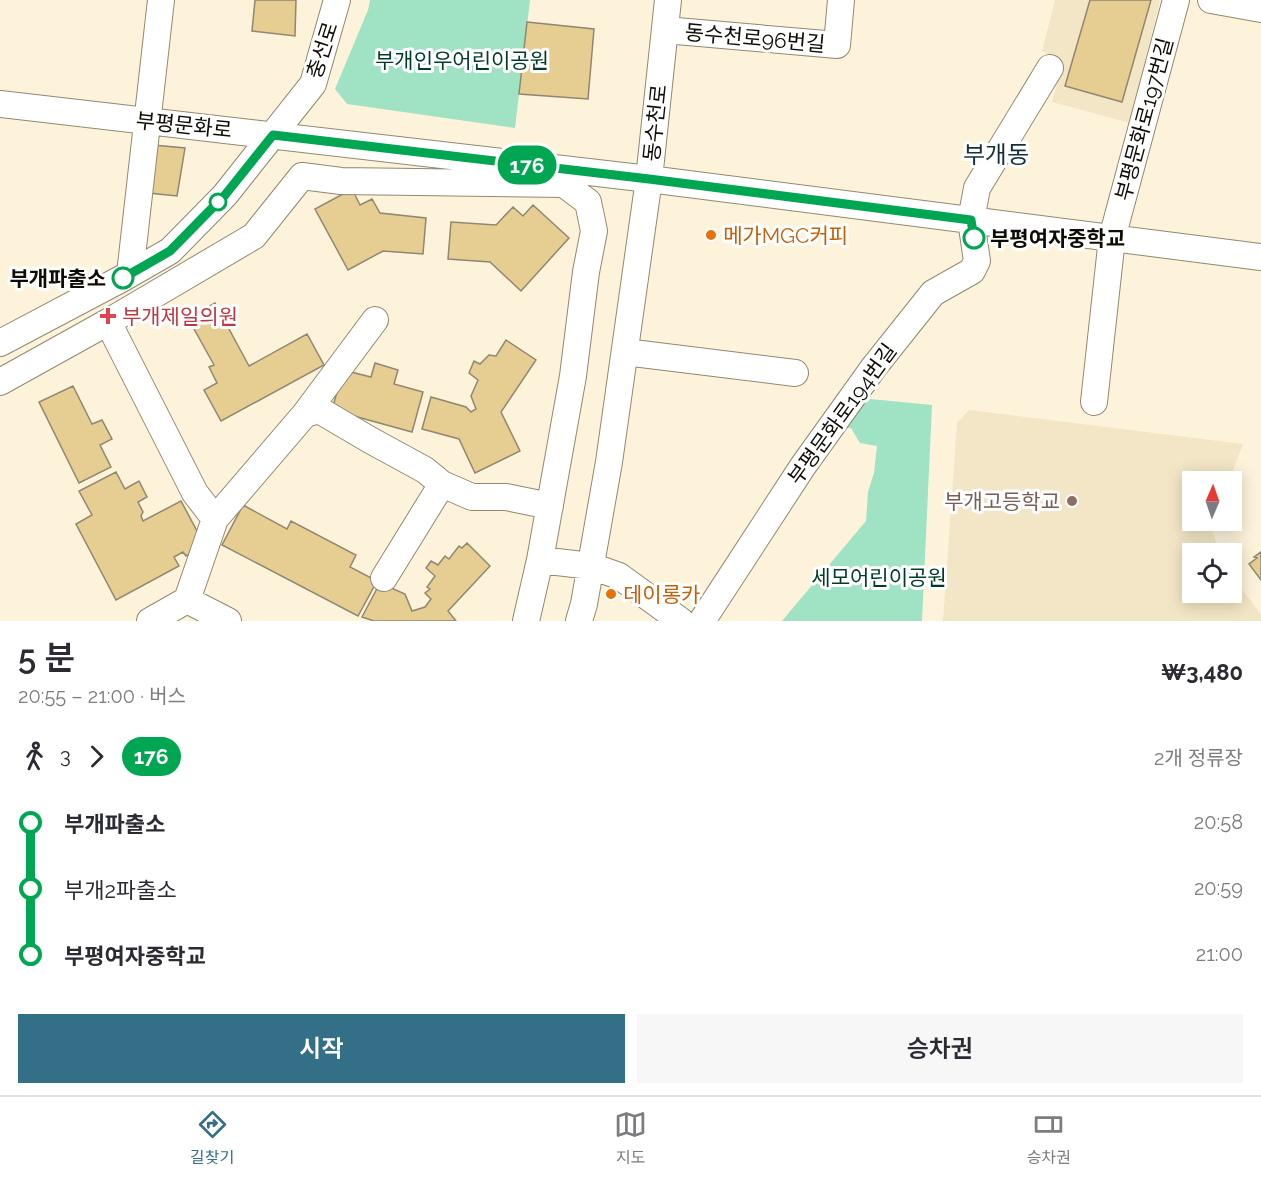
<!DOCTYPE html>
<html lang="ko">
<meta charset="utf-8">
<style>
:root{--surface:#fff;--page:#f7f7f7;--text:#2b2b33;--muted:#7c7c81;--line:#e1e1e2;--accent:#337087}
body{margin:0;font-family:Raleway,"Noto Sans KR",sans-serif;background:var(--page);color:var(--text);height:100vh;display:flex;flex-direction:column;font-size:22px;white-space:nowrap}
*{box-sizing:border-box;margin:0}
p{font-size:20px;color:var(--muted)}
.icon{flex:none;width:33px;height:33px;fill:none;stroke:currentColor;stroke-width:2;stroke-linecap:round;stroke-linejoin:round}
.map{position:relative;height:621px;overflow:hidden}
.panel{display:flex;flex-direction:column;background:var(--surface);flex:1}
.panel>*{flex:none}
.badge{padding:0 12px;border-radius:20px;font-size:21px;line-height:39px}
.needle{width:39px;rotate:2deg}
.tools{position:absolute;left:1182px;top:471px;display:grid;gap:12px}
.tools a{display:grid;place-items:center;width:60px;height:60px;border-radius:0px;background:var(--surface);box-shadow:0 3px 15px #0003;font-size:30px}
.map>.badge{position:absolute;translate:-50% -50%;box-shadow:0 0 0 3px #fff}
.legs{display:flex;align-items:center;gap:9px;height:66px;padding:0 18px;font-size:20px}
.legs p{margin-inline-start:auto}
.overview{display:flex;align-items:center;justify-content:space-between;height:102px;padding:0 18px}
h1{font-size:33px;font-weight:600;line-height:45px}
.cta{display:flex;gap:12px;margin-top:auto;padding:12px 18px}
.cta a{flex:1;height:69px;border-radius:0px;background:var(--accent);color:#fff;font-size:24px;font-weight:600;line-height:69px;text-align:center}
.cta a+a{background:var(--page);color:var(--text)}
ul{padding:0 18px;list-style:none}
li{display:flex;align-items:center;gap:21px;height:66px;font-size:22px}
li i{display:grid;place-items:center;width:9px;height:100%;margin:0 8px;background:currentColor}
li i::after{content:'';width:15px;height:15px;margin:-8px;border:4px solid;border-radius:50%;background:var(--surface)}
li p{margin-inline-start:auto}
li:first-child i{background:linear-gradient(#0000 50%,currentColor 0)}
li:last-child i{background:linear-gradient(currentColor 50%,#0000 0)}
.tabs{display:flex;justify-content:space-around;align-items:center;height:84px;border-top:2px solid var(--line);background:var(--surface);font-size:16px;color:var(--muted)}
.tabs a{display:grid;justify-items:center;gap:3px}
.tabs .current{color:var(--accent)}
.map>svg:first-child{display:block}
.built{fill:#f3e6c6}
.green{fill:#9fe2c4}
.building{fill:#e6cd92;stroke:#908771;stroke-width:1.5}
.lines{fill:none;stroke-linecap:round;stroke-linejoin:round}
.minor-casing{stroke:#918872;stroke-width:28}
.minor{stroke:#fff;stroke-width:26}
.line-1-casing{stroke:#fff;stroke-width:14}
.line-1{stroke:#00a651;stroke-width:9}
.stop-1-dot{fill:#fff;stroke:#00a651;stroke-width:3}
.food-dot{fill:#e8710a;stroke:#fff;stroke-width:2}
.health-dot{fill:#e0444e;stroke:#fff;stroke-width:2}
.education-dot{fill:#8d6e63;stroke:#fff;stroke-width:2}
.labels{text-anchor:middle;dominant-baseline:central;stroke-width:6;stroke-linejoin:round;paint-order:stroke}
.street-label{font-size:21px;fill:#0f0c05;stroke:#fff}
.park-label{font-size:21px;fill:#003b27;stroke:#fff}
.food-label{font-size:21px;fill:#c56008;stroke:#fff;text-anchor:start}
.stop-label{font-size:21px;font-weight:bold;fill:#0f0c05;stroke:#fff;text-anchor:start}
.health-label{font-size:21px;fill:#be3a42;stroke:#fff;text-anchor:start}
.education-label{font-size:21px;fill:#785e54;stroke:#fff;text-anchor:end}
.quarter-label{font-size:24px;fill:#112e39;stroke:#fff}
</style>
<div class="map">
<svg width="1261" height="621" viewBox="0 0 1261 621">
<rect width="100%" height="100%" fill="#fdf3db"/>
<!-- built -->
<path class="built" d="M 1055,0 L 1160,0 L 1130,123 L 1052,102 L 1063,62 L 1042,51 Z
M 969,410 L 1243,444 L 1229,481 L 1192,482 L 1192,520 L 1215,521 L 1212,528 L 1219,553 L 1192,554 L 1192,592 L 1232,592 L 1232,577 L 1261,614 L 1261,621 L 943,621 L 957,423 Z"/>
<!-- green -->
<path class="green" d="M 370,0 L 530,0 L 515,128 L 347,104 L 335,89 L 368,10 Z
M 860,398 L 932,405 L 922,621 L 782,621 L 866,521 L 868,492 L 874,473 L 877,446 L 860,443 L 851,428 L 839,427 Z"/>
<!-- building -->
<path class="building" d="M 255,0 L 296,0 L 295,36 L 252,31 Z
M 1090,0 L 1151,0 L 1122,102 L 1065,86 Z
M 527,22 L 594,29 L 588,99 L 519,94 Z
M 153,145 L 185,148 L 177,196 L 148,193 Z
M 352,189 L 360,205 L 372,199 L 380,213 L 426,218 L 423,254 L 383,251 L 348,270 L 315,209 Z
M 533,205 L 569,238 L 521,291 L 490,262 L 448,259 L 451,222 L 496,225 L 513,207 L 523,216 Z
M 215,303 L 249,366 L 307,334 L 324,365 L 221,421 L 204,390 L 217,383 L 209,367 L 214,365 L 188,318 Z
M 506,340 L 536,360 L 501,412 L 520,451 L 475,473 L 459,439 L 422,429 L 431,397 L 466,407 L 471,412 L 476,409 L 471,396 L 478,380 L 469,373 L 474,361 L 480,364 L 489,355 L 496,356 Z
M 375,363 L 398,370 L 394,384 L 423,392 L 412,432 L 332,410 L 343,370 L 371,377 Z
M 73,386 L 92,424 L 102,420 L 112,439 L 100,445 L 111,467 L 79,483 L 39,402 Z
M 116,472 L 125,489 L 139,481 L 147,497 L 138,502 L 143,512 L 141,516 L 143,521 L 181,501 L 205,546 L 186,556 L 183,552 L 174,557 L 179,566 L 116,600 L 76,524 L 92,515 L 79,491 Z
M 243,505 L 287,529 L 291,521 L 356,555 L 350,567 L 377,581 L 358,616 L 222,545 Z
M 467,543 L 490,566 L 448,611 L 456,621 L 374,621 L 362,617 L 380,583 L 405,594 L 412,611 L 425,607 L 431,599 L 425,593 L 430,589 L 427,587 L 435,576 L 426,568 L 431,561 L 438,565 L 445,556 L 449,559 L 459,546 L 462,548 Z
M 1261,552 L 1261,580 L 1249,564 L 1257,558 L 1254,557 Z"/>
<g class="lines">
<defs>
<path id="minor" d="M 1211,0 L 1261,9
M 665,30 L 837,45 L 841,0
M 0,104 L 649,179 L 1261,257
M 130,274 L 161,0
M 108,322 L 195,493 L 215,519 L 305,414 L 375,320
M 0,343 L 123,278 L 170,251 L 225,195 L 313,84 L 337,0
M 625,352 L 795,373
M 0,382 L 108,322 L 254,236 L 302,176 L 341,181 L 564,184 L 588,202 L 594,231 L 586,272 L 573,376 L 540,560 L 591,566 L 619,576 L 681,621
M 1094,402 L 1112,238 L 1176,0
M 305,414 L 319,410 L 370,440 L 425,470 L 442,484 L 384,578
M 442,484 L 472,497 L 506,497 L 550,506
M 215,519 L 187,600 L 228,621
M 150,621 L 187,600
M 526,621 L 540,560
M 579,621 L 584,604 L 609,462 L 649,179 L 668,0
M 702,621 L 803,466 L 874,367 L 933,293 L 972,271 L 977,261 L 971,220 L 977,188 L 1050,68"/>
</defs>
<!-- minor casing -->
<use href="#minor" class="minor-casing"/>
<!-- minor -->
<use href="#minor" class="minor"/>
</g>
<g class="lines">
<defs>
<path id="line-1" d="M 123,278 L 170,251 L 225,195 L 273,135 L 649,179 L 971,220 L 974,238"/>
</defs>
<!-- line-1 casing -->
<use href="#line-1" class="line-1-casing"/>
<!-- line-1 -->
<use href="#line-1" class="line-1"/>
</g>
<!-- markers -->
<g class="stop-1-dot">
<circle cx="218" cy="202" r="8"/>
<circle cx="974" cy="238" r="10"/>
<circle cx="123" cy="278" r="10"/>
</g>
<g class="food-dot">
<circle cx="711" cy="235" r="6"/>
<circle cx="611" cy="594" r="6"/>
</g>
<path class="health-dot" d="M105 307h6v6h6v6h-6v6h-6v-6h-6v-6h6z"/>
<circle class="education-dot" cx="1072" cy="501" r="6"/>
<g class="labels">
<!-- street labels -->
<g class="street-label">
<text transform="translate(755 38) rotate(5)">동수천로96번길</text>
<text transform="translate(322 50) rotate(-72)">충선로</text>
<text transform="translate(1144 119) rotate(-75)">부평문화로197번길</text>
<text transform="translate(655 123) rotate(-84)">동수천로</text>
<text transform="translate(184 125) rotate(6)">부평문화로</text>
<text transform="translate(842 414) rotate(-54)">부평문화로194번길</text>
</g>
<!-- park labels -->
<g class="park-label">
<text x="462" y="60">부개인우어린이공원</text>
<text x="879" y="577">세모어린이공원</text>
</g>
<!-- food labels -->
<g class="food-label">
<text x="723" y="235">메가MGC커피</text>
<text x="623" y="594">데이롱카</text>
</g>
<!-- stop labels -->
<g class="stop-label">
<text x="990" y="238">부평여자중학교</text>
<text x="106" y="278" text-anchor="end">부개파출소</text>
</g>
<!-- health labels -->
<g class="health-label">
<text x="122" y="316">부개제일의원</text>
</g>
<!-- education labels -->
<g class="education-label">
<text x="1060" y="501">부개고등학교</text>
</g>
<!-- quarter labels -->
<g class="quarter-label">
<text x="996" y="154">부개동</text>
</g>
</g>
</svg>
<div class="tools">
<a><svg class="needle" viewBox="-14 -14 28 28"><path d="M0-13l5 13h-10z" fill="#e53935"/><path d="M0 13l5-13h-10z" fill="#7c7c81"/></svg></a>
<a><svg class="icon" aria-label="locate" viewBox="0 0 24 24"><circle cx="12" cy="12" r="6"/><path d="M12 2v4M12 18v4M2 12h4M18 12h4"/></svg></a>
</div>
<b class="badge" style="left:527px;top:165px;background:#00a651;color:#fff">176</b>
</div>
<section class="panel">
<div class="overview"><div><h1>5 분</h1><p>20:55 – 21:00 · 버스</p></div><b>₩3,480</b></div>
<div class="legs"><svg class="icon" aria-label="walk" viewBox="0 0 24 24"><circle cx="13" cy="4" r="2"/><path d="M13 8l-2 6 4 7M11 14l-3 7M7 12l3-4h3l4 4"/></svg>3<svg class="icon" aria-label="forward" viewBox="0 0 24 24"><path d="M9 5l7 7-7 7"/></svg><b class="badge" style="background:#00a651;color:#fff">176</b><p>2개 정류장</p></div>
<ul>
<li><i style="color:#00a651"></i><b>부개파출소</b><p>20:58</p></li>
<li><i style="color:#00a651"></i><span>부개2파출소</span><p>20:59</p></li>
<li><i style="color:#00a651"></i><b>부평여자중학교</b><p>21:00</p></li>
</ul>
<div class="cta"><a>시작</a><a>승차권</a></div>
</section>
<nav class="tabs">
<a class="current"><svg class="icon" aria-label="directions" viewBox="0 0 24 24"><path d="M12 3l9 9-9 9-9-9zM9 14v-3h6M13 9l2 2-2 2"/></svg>길찾기</a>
<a><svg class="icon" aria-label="map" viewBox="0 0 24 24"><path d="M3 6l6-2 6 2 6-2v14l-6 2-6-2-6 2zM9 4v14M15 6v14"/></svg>지도</a>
<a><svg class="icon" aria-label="tickets" viewBox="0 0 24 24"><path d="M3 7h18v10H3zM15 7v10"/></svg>승차권</a>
</nav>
